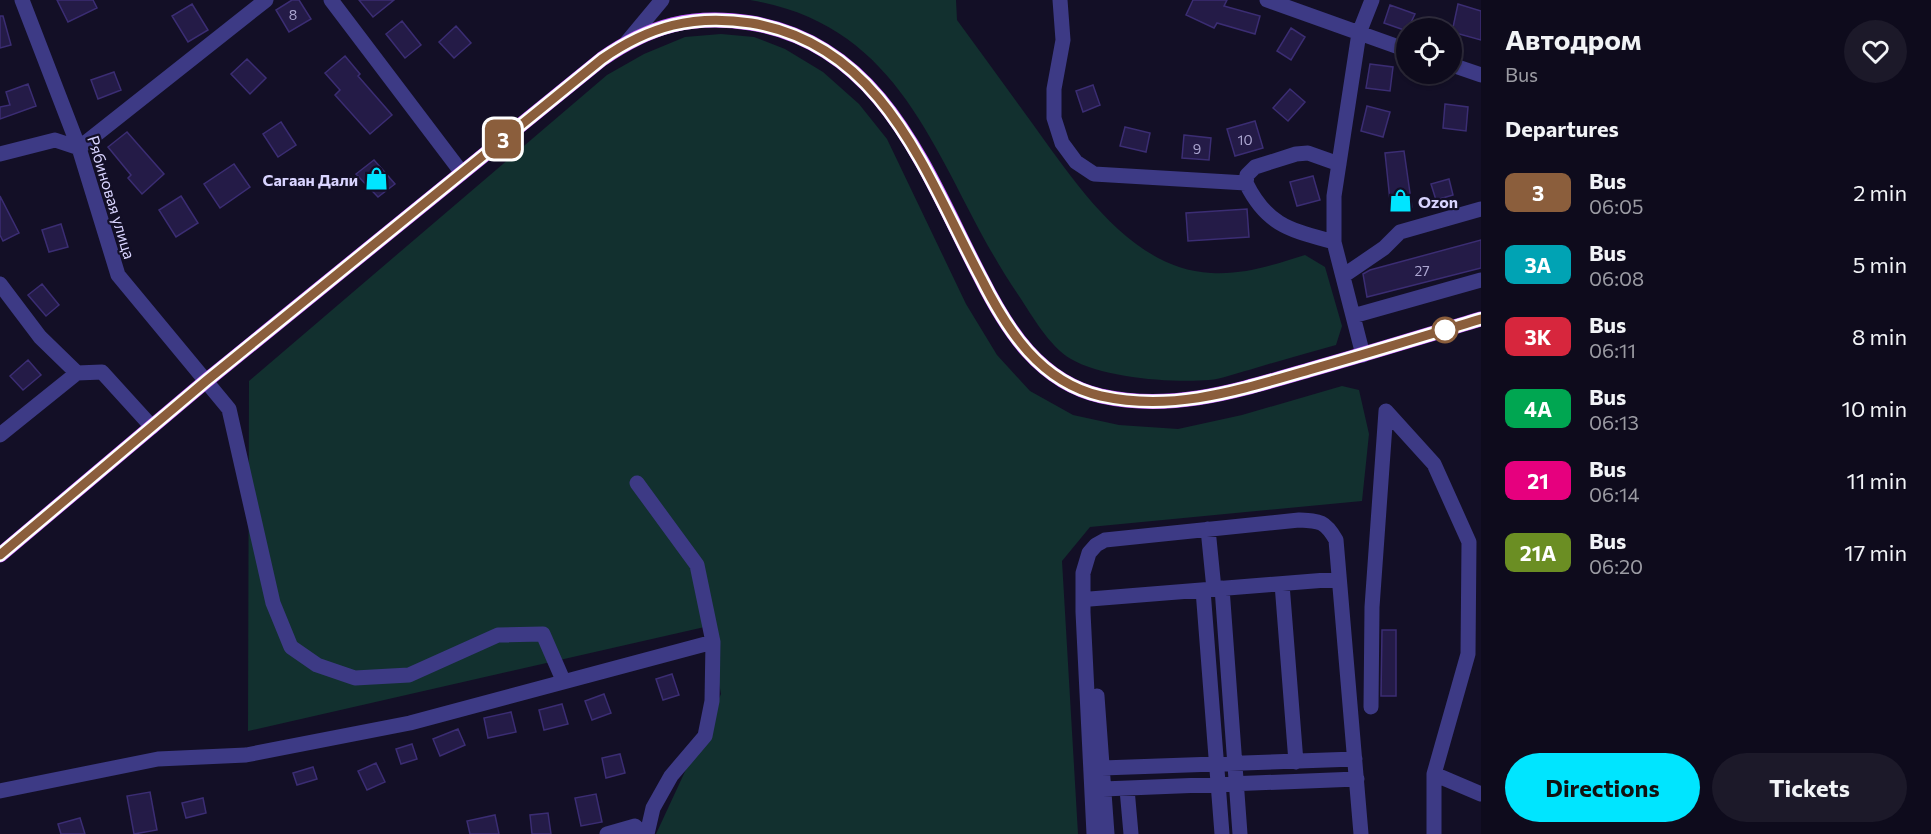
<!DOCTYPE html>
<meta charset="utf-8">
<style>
:root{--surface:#0e0b1c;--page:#1c1929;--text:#f1f3f6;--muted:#9b9ba3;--line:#2e2b3b;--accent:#00e5ff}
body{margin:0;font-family:Commissioner,sans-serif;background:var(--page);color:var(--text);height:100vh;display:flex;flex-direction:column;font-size:22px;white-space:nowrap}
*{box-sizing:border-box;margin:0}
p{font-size:20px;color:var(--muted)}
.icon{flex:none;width:33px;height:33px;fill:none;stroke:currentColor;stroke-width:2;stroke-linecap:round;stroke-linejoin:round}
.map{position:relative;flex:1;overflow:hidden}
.drawer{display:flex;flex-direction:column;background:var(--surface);width:450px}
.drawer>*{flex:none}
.badge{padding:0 12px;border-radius:9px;font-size:21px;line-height:39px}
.fabs{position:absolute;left:1396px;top:18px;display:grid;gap:12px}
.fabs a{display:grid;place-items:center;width:66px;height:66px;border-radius:50%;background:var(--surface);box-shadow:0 2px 4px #0004,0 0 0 2px var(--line);font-size:30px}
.map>.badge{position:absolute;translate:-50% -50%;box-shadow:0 0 0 3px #fff}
h2{padding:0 24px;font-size:22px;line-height:54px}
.round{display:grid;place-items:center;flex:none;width:63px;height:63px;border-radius:32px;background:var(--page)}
.summary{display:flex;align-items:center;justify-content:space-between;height:102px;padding:0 24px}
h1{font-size:28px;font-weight:700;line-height:45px}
.button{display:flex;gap:12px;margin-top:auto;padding:12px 24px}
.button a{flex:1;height:69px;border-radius:36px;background:var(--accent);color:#111;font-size:24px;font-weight:700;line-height:69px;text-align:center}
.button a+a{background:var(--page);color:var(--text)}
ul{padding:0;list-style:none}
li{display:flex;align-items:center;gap:18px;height:72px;padding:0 24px}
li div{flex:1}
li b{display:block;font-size:22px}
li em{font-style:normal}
li .badge{min-width:66px;font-weight:700;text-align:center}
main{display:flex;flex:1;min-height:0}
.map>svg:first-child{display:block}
.green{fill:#12302f}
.building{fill:#241b47;stroke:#3b2d73;stroke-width:1.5}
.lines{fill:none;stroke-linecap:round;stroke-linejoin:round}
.minor{stroke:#3d3a85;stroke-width:15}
.major{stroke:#c25bff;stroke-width:15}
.line-casing{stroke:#fff;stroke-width:14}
.line{stroke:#8b5e3c;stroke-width:9}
.stop-dot{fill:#fff;stroke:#8b5e3c;stroke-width:3}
.labels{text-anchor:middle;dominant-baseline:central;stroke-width:4.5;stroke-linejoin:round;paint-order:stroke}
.number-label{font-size:14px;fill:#aca6d1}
.poi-label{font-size:16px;font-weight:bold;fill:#d9d4ff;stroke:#130f26;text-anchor:end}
.street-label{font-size:16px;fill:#d9d4ff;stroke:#130f26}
</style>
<main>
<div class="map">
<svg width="1481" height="834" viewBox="0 0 1481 834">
<rect width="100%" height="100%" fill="#130f26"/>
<!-- green -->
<path class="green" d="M 750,0 L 956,0 L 957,20 C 982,54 1007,89 1032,123 C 1075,182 1130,269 1211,273 C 1244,275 1273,265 1305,255 L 1325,267 L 1342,326 L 1336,345 C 1307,353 1278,361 1249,370 C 1236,373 1222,379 1209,380 C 1172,383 1103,378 1071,359 C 1049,346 1033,317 1019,296 C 938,179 915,27 750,0 Z
M 721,34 L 754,37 L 785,49 L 823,72 L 859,104 L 887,139 L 966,304 L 997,355 L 1030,391 L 1073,415 L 1119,425 L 1178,429 L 1242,415 L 1342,386 L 1359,390 L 1369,434 L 1362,501 L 1090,527 L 1062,561 L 1078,834 L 656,834 L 721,694 L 709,626 L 248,731 L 249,381 L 607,75 L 644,54 L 685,37 Z"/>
<!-- building -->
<path class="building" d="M 57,0 L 93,0 L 97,8 L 68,22 Z
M 292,0 L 299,0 L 311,19 L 289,32 L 276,10 Z
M 359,0 L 394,0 L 373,17 Z
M 1193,0 L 1227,0 L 1224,6 L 1260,16 L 1255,34 L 1217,23 L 1214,28 L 1186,15 Z
M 192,4 L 208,30 L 188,42 L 172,16 Z
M 1458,4 L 1481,11 L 1481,40 L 1452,32 Z
M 1390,5 L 1415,14 L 1407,31 L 1384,23 Z
M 0,16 L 3,16 L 11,45 L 0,48 Z
M 402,21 L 421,45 L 405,58 L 386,34 Z
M 456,26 L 471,43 L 454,58 L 439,42 Z
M 1291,28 L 1305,37 L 1291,60 L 1277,51 Z
M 345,56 L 360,74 L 358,76 L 392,115 L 370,134 L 335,95 L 340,90 L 325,73 Z
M 247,59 L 266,78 L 250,94 L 231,74 Z
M 1370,64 L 1393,67 L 1390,91 L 1366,88 Z
M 114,72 L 121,90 L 98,99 L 91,80 Z
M 28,84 L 36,106 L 0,119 L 0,107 L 10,105 L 6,92 Z
M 1093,85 L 1100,105 L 1083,112 L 1076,91 Z
M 1290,89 L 1305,102 L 1288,121 L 1273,108 Z
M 1445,104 L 1468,107 L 1466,131 L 1443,128 Z
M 1367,106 L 1390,112 L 1383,137 L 1361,131 Z
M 1255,121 L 1263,148 L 1235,156 L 1227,129 Z
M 281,122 L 296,145 L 278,157 L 263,134 Z
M 1125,127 L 1150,133 L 1146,152 L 1120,146 Z
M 127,132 L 164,174 L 142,194 L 128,178 L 131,175 L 108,147 Z
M 1184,135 L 1211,138 L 1209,160 L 1182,158 Z
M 1404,151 L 1412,207 L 1391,210 L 1385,153 Z
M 374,160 L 395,184 L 378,197 L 356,174 Z
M 234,164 L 250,187 L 220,208 L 204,184 Z
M 1313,176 L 1320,200 L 1297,206 L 1290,182 Z
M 1449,179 L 1453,195 L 1436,200 L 1431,184 Z
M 0,196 L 19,233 L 3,241 L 0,235 Z
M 181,196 L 198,223 L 176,237 L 159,210 Z
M 1247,209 L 1249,237 L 1188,241 L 1186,213 Z
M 61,224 L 68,247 L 49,252 L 42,230 Z
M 1481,240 L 1481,268 L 1367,297 L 1363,274 L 1370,270 Z
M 42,284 L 59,305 L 46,316 L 28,295 Z
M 28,360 L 41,375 L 23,390 L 10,376 Z
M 1382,630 L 1396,630 L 1396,696 L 1381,696 Z
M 672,674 L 679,695 L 663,700 L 656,679 Z
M 604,694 L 611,713 L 592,720 L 585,701 Z
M 562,704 L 568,724 L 544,730 L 539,710 Z
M 511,712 L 516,732 L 488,738 L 484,718 Z
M 458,729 L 465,745 L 440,756 L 433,739 Z
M 412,744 L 417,759 L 401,764 L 396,749 Z
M 620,754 L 625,773 L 606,778 L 602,758 Z
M 376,763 L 385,782 L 367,790 L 358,771 Z
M 313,767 L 317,779 L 297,785 L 293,773 Z
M 150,792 L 157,830 L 134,834 L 127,796 Z
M 596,794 L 602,822 L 581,826 L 575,798 Z
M 203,798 L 206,813 L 186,818 L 182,803 Z
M 548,813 L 551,834 L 532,834 L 530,815 Z
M 495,815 L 499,834 L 470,834 L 467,821 Z
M 80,818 L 85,834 L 61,834 L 58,824 Z"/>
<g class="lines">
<!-- minor -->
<path class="minor" d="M 22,0 L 79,148 L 118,275 L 229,409 L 273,603 L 291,647 L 317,665 L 355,678 L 409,675 L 498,635 L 543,634 L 563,680
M 331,0 L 462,173
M 1060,0 L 1063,40 L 1054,89 L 1054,118 L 1062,143 L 1076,162 L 1094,174 L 1246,183 L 1247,175 L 1255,167 L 1296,154 L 1308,153 L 1339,164
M 1267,0 L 1407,50
M 627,42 L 662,0
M 1452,65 L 1481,75
M 0,154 L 55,140 L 79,148 L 266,0
M 1246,183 C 1267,226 1291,230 1334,242
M 1343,276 L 1384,248 L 1400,232 L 1481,209
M 0,284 L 40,337 L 77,373 L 0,435
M 1353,316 L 1481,280
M 1363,355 L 1334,242 L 1334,196 L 1359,33 L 1372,0
M 77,373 L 102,372 L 152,427
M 637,483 L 697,565 L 713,642 L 712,701 L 705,736 L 671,776 L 653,808 L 647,834
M 1208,529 L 1214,589
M 1282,584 L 1296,762
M 1222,588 L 1240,834
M 1203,590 L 1222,834
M 1090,599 L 1339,579
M 1097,696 L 1107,834
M 1371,707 L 1372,607 L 1386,411 L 1434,464 L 1469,542 L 1468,654 L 1434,774 L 1434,834
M 1102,768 L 1355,759
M 1434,774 L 1481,794
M 1103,789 L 1357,779
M 1127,789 L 1131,834
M 0,791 L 158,759 L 246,755 L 410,723 L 713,642
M 607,834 L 635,826 L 642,834
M 1094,834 L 1083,612 L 1083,573 L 1089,553 L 1096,545 L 1105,540 L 1299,520 C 1320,521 1325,521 1336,540 L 1361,834"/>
<!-- major -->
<path class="major" d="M 0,555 L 206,381 L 602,59 C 651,25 692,14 751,23 C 884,45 926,173 981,278 C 1007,330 1040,382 1101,396 C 1174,412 1239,390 1309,370 C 1366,354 1424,336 1481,319"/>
</g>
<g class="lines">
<defs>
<path id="line" d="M 0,555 L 206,381 L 602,59 C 649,26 694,14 751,23 C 884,45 925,173 981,278 C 1007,330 1040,382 1101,396 C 1174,412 1239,390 1309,370 C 1366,354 1424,336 1481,319"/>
</defs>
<!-- line casing -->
<use href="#line" class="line-casing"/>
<!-- line -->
<use href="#line" class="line"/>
</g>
<!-- icons -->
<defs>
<symbol id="shop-bare" viewBox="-9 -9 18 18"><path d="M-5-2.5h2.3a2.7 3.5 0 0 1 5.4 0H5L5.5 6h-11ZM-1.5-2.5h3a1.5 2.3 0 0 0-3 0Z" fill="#00e5ff" stroke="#130f26" stroke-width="2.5" paint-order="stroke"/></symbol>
</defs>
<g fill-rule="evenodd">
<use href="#shop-bare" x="360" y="162" width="33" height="33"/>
<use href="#shop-bare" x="1384" y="184" width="33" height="33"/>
</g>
<!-- markers -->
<circle class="stop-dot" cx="1445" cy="330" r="12"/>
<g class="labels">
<!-- number labels -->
<g class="number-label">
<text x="293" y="14">8</text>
<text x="1245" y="139">10</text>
<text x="1197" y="148">9</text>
<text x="1422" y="270">27</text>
</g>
<!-- poi labels -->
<g class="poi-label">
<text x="358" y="179">Сагаан Дали</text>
<text x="1418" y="201" text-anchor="start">Ozon</text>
</g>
<!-- street labels -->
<g class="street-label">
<text transform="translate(112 197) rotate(73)">Рябиновая улица</text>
</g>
</g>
</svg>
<div class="fabs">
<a><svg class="icon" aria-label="locate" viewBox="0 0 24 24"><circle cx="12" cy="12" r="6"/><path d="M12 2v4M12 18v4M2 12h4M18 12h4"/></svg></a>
</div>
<b class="badge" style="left:503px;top:139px;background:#8b5e3c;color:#fff">3</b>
</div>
<section class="drawer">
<div class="summary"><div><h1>Автодром</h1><p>Bus</p></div><a class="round"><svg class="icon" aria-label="heart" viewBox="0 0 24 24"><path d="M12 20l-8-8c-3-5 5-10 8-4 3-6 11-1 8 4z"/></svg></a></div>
<h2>Departures</h2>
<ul>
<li><span class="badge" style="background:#8b5e3c;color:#fff">3</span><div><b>Bus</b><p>06:05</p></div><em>2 min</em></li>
<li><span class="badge" style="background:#00a3b4;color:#fff">3А</span><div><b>Bus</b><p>06:08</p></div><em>5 min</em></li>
<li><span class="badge" style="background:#d7263d;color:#fff">3К</span><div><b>Bus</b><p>06:11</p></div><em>8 min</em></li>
<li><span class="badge" style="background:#00a651;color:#fff">4А</span><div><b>Bus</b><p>06:13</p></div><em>10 min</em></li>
<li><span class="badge" style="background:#e6007e;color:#fff">21</span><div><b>Bus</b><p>06:14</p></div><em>11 min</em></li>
<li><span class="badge" style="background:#6b8e23;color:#fff">21А</span><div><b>Bus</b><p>06:20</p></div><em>17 min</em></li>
</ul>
<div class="button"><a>Directions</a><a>Tickets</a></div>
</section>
</main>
